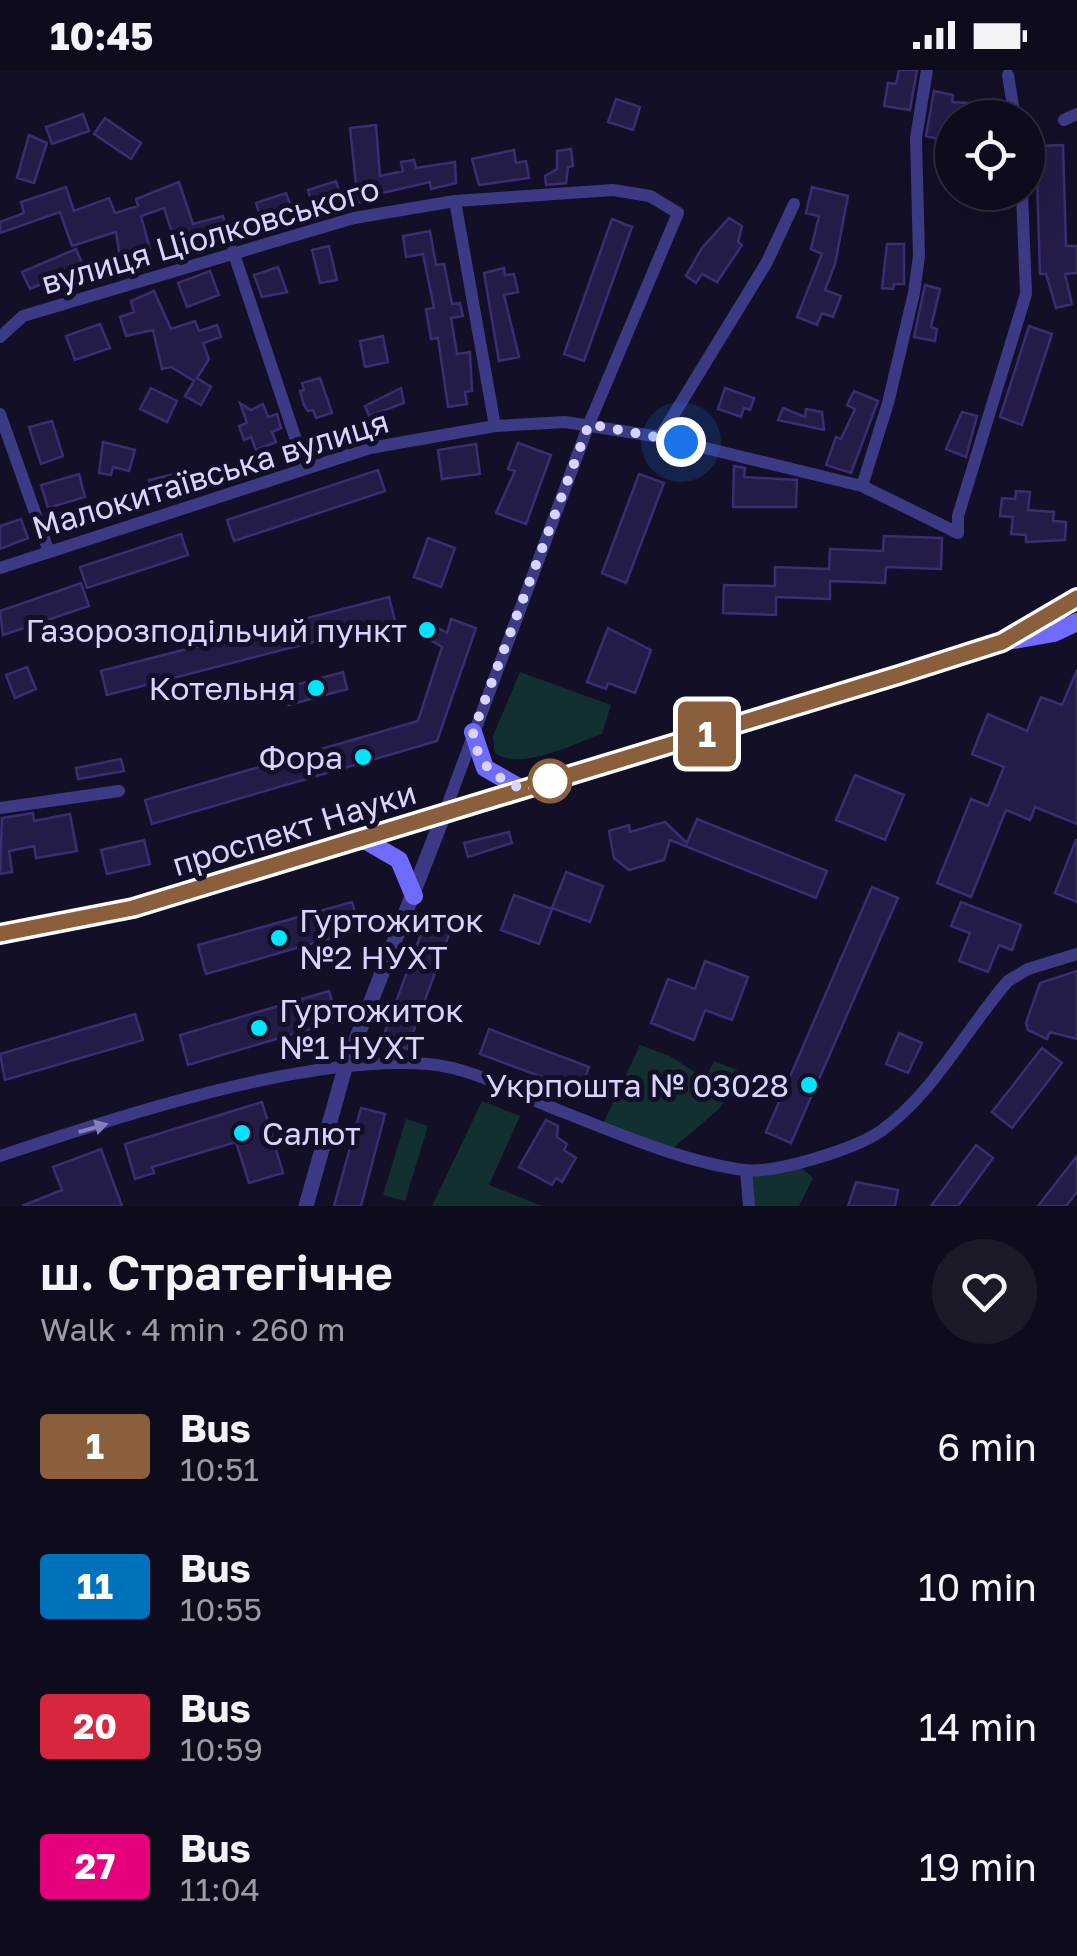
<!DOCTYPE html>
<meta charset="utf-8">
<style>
:root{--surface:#0e0b1c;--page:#1c1929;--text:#f1f3f6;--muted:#9b9ba3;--line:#2e2b3b}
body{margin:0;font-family:"Golos Text",sans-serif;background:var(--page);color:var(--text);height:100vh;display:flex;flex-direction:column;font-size:38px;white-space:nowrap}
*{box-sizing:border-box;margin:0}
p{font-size:32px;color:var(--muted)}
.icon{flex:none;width:55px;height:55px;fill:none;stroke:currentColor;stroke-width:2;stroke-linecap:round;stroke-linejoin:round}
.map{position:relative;height:1136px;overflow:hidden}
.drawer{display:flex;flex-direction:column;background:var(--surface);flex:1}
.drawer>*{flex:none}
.badge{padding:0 20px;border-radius:8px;font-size:35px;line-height:65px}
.controls{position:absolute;left:935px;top:30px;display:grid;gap:20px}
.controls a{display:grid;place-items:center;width:110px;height:110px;border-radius:50%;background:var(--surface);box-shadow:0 10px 40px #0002,0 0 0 2px var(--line);font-size:50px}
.you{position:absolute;width:50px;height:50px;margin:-25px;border:8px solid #fff;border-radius:50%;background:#1a73e8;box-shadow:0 0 0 15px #1a73e833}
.map>.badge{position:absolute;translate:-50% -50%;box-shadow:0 0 0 5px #fff}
.round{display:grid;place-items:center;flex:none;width:105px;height:105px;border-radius:52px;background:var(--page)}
.summary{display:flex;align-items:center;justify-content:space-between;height:170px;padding:0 40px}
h1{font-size:48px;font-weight:600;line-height:75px}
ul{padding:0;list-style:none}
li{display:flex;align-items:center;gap:30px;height:140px;padding:0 40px}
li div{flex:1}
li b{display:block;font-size:38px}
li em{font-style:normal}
li .badge{min-width:110px;font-weight:700;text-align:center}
.status{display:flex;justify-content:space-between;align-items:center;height:70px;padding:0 50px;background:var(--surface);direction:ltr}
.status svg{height:28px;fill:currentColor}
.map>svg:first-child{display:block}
.green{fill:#12302f}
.building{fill:#241b47;stroke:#3b2d73;stroke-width:2.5}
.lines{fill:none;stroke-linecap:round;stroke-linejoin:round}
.minor{stroke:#3d3a85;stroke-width:12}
.tertiary{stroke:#3d3a85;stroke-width:15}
.secondary{stroke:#6f6bff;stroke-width:18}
.oneway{fill:#837fbc}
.line-casing{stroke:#fff;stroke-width:22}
.line{stroke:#8b5e3c;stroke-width:15}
.walk{stroke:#d9d4ff;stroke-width:10;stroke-dasharray:0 18}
.poi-dot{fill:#00e5ff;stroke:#130f26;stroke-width:4}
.stop-dot{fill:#fff;stroke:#8b5e3c;stroke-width:5}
.labels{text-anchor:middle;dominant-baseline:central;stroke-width:10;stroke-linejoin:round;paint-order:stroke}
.street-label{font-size:32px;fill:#d9d4ff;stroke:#130f26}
.poi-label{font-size:32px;fill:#d9d4ff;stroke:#130f26;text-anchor:end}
</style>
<div class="status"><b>10:45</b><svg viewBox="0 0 49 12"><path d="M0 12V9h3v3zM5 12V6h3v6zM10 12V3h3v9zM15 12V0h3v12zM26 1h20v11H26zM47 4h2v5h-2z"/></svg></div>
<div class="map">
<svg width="1077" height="1136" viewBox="0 0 1077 1136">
<rect width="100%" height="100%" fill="#130f26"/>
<!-- green -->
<path class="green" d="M 520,602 L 611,635 L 602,664 C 575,673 520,702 495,683 L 493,666 Z
M 640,975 L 670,986 L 705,1009 L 714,991 L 745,1003 L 720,1038 L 671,1080 L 602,1056 Z
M 482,1031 L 520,1046 L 489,1115 L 542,1136 L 432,1136 Z
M 406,1049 L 428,1056 L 405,1131 L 383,1125 Z
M 794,1091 L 813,1108 L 799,1136 L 749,1136 L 746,1100 Z"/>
<!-- building -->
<path class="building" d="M 899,0 L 917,0 L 910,40 L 884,36 L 888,13 L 896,14 Z
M 934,21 L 953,25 L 952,32 L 985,34 L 984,48 L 948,48 L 943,70 L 926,66 Z
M 616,29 L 640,37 L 633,60 L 608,52 Z
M 83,44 L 89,61 L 52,74 L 46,57 Z
M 105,48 L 141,73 L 131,89 L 94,64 Z
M 376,55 L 380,106 L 403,101 L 401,92 L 414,90 L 416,98 L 455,92 L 456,113 L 431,119 L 430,112 L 378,124 L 379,131 L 358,133 L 350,58 Z
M 29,65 L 47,73 L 34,113 L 17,108 Z
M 1063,75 L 1066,176 L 1077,176 L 1077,203 L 1065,204 L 1072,234 L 1056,238 L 1046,204 L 1040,204 L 1036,76 Z
M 571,79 L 573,96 L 568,97 L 566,113 L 546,115 L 545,106 L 557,99 L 557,81 Z
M 514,80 L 516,93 L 526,91 L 529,108 L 479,115 L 472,89 Z
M 336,111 L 344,138 L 332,142 L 328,132 L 313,137 L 308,120 Z
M 179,112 L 193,154 L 223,146 L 228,165 L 177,178 L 164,138 L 141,146 L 150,179 L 136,184 L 139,195 L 122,201 L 116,162 L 72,176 L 60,142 L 0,163 L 0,152 L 24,143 L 21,132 L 66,117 L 74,141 L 109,128 L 115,143 L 138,136 L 136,129 Z
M 812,117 L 848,126 L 835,194 L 825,220 L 841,226 L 833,247 L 822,243 L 817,255 L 797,247 L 822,184 L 811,179 L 819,146 L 806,143 Z
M 286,123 L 292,140 L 261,150 L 256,133 Z
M 729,148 L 742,156 L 738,172 L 742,175 L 717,212 L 702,204 L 696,213 L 686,206 L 702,178 Z
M 612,149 L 632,157 L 584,291 L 564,284 Z
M 430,161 L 436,195 L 444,194 L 452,234 L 460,233 L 463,246 L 451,248 L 457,284 L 470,282 L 472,321 L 465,322 L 467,334 L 448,337 L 438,268 L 431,269 L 426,239 L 434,238 L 423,184 L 406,187 L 403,166 Z
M 887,174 L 904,174 L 904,214 L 894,214 L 893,219 L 882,218 Z
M 329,176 L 337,210 L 320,213 L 312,180 Z
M 76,179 L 86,202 L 68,209 L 66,203 L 30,219 L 22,202 Z
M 278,197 L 287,222 L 262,227 L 254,205 Z
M 504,198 L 505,205 L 514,204 L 518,222 L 504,225 L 519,287 L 499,291 L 484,203 Z
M 210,201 L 219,225 L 187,237 L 178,213 Z
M 925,215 L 940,219 L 931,257 L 937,259 L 935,271 L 914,267 Z
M 154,221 L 171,259 L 195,251 L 199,261 L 217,255 L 221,267 L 203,273 L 209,289 L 197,308 L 211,317 L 201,335 L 185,326 L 194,311 L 171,297 L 162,299 L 153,260 L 126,266 L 120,247 L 134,242 L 131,231 Z
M 100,254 L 110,278 L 75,290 L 66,266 Z
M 1029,256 L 1052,264 L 1022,355 L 1000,347 Z
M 383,266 L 388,292 L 365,297 L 360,271 Z
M 320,308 L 332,343 L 316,348 L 313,340 L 308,341 L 304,335 L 300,321 L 304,320 L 302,313 Z
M 151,318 L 177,331 L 167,352 L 140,339 Z
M 401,318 L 404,333 L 369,346 L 365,336 Z
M 725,318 L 754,328 L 750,340 L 744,338 L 741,347 L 718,339 Z
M 854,321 L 878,331 L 851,403 L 826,395 L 836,367 L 841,369 L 855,339 L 847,335 Z
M 240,333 L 251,340 L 263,334 L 268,347 L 277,344 L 281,358 L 272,362 L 276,372 L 256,380 L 251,367 L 244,370 L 239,356 L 247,353 Z
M 783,338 L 805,347 L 806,339 L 822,342 L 824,360 L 778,350 Z
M 962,342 L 977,346 L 966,387 L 946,379 Z
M 52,351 L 63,386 L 41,394 L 29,357 Z
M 103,372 L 135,380 L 129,401 L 113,397 L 111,405 L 99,403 Z
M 518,373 L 551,385 L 526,454 L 496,443 L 515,401 L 508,399 Z
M 476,374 L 480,404 L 442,409 L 438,380 Z
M 734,396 L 745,398 L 744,407 L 797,410 L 796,437 L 733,437 Z
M 378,400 L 385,421 L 234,471 L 227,450 Z
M 79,404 L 85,427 L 48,438 L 41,415 Z
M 175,404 L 180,427 L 154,432 L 149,410 Z
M 639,404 L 664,413 L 626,513 L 602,503 Z
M 1016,421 L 1030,422 L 1028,440 L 1054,442 L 1053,451 L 1066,452 L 1065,470 L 1026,472 L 1026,465 L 1011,464 L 1013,447 L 1000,446 L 1002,428 L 1015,429 Z
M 21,449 L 28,468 L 0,479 L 0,456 Z
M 181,464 L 188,485 L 87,518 L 80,497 Z
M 884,466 L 942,468 L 941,499 L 886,497 L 885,513 L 830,511 L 830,529 L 776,527 L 776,545 L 723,543 L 724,515 L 775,516 L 775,497 L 829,499 L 830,479 L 883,481 Z
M 428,468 L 455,478 L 441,517 L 414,507 Z
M 81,513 L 89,536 L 3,565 L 0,541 Z
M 389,527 L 395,551 L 107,625 L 101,601 Z
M 451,549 L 476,558 L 437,671 L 152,754 L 145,730 L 418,651 L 442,577 L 420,564 L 427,552 L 447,563 Z
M 608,558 L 651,580 L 635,623 L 608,613 L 606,619 L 587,612 Z
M 27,597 L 36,619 L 15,628 L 6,605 Z
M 1077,600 L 1077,754 L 1035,737 L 1030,750 L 1006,740 L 971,827 L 937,813 L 971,729 L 988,736 L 1004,697 L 972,684 L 988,644 L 1027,661 L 1041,627 L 1062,635 Z
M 343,602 L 347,619 L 289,635 L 284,618 Z
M 121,689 L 124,701 L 78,709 L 76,698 Z
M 855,705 L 904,725 L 885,770 L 836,750 Z
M 33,743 L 34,751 L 70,744 L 77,781 L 36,788 L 34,776 L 9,781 L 12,802 L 0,804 L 2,748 Z
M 697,749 L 827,801 L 816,828 L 670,770 L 664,790 L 629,800 L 614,788 L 609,761 L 629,755 L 630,762 L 665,752 L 687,773 Z
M 509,762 L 512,773 L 468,787 L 464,773 Z
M 144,770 L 150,794 L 107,804 L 101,780 Z
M 1076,770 L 1077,770 L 1077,832 L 1055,823 Z
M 566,802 L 603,816 L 590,852 L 552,838 Z
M 872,817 L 898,828 L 791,1073 L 766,1062 Z
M 514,825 L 552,839 L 539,874 L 501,860 Z
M 352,832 L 360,860 L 206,904 L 198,875 Z
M 961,832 L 1021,855 L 1012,880 L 999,875 L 988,902 L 959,891 L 970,863 L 951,856 Z
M 429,842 L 454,851 L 407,979 L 382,970 Z
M 705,891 L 748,907 L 732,950 L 705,940 L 694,970 L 651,953 L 668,909 L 695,919 Z
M 1077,901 L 1077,969 L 1050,962 L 1047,969 L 1028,960 L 1026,953 L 1040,913 Z
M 329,921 L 338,951 L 188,995 L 180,965 Z
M 135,944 L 143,970 L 5,1010 L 0,984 Z
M 489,959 L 589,997 L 580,1021 L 480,984 Z
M 899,963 L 922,973 L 908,1003 L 886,994 Z
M 1042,978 L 1062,993 L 1012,1058 L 992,1042 Z
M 262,1032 L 283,1103 L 249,1113 L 236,1072 L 152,1097 L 154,1103 L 135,1109 L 125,1074 Z
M 361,1038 L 385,1044 L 361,1136 L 334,1136 Z
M 546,1050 L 558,1056 L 557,1067 L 567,1074 L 564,1080 L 576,1088 L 562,1112 L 556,1108 L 552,1115 L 519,1097 Z
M 976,1075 L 993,1088 L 958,1136 L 931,1136 Z
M 101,1079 L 122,1136 L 22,1136 L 62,1120 L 53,1097 Z
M 1077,1086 L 1077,1122 L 1066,1136 L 1038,1136 Z
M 856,1112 L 898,1120 L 895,1136 L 848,1136 Z"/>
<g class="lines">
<!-- minor -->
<path class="minor" d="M 1008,5 L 1015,48
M 1064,50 L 1077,44
M 455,131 L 495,356
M 233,181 L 305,397
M 0,267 L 23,246 L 354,148 L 455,131 L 613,120 L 650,126 L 678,143 L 589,354 L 444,744
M 0,344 L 49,482
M 660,367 L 767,192 L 794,134
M 862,416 L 888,333 L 914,223 L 919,186 L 916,68 L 927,0
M 958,463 L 958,446 L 1026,224 L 1022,122
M 0,498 L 370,378 L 495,356 L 565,352 L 660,367 L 862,416 L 958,463
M 0,738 L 119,721
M 0,1086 C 118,1047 305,984 428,994 C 476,998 519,1026 563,1042 C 619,1064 684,1092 744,1100 C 775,1104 855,1079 881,1061 C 933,1024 967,958 1008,911 L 1028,899 L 1077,884
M 746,1100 L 749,1136"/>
<!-- tertiary -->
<path class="tertiary" d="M 306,1136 L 345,998 L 444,744"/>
<!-- secondary -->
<path class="secondary" d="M 1011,566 L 1077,528
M 473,662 L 485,698 L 524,720
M 363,769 L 399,790 L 414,826
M 0,864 L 133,838 L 1002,572 L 1054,563 L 1077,552"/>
</g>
<!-- one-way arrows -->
<defs><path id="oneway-solid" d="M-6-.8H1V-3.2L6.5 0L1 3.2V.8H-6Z" transform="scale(2.5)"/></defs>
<use class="oneway" href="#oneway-solid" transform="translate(93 1058) rotate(-16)"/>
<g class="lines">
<defs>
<path id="line" d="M 0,864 L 133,838 L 902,604 L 1002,572 L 1077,528"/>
</defs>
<!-- line casing -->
<use href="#line" class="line-casing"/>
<!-- line -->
<use href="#line" class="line"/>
<!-- walk -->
<path class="walk" d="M 550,711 L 524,720 C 495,707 477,696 473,662 L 589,354 L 681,372"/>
</g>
<!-- markers -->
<g class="poi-dot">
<circle cx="427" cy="560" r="10"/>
<circle cx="316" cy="618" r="10"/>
<circle cx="363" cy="687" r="10"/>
<circle cx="279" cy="868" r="10"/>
<circle cx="259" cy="958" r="10"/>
<circle cx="809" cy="1015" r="10"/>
<circle cx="242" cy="1063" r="10"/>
</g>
<circle class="stop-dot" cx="550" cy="711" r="20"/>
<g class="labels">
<!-- street labels -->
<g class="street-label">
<text transform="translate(210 165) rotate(-16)">вулиця Ціолковського</text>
<text transform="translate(210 404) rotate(-17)">Малокитаївська вулиця</text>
<text transform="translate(294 758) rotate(-17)">проспект Науки</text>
</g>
<!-- poi labels -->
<g class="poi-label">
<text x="407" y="560">Газорозподільчий пункт</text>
<text x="296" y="618">Котельня</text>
<text x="343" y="687">Фора</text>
<text x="299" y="850" text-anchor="start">Гуртожиток<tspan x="299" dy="37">№2 НУХТ</tspan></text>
<text x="279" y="940" text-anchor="start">Гуртожиток<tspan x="279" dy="37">№1 НУХТ</tspan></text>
<text x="789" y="1015">Укрпошта № 03028</text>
<text x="262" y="1063" text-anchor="start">Салют</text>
</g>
</g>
</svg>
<div class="controls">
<a><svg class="icon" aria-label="locate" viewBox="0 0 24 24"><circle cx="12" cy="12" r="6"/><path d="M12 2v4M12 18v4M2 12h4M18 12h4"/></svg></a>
</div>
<div class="you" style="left:681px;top:372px"></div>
<b class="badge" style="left:707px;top:664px;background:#8b5e3c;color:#fff">1</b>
</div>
<section class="drawer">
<div class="summary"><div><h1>ш. Стратегічне</h1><p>Walk · 4 min · 260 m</p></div><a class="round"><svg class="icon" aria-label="heart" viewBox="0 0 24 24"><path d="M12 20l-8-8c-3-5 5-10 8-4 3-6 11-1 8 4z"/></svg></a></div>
<ul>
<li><span class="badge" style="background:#8b5e3c;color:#fff">1</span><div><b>Bus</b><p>10:51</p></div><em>6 min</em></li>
<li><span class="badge" style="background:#0072bc;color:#fff">11</span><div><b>Bus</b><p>10:55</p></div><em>10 min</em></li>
<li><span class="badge" style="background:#d7263d;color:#fff">20</span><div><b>Bus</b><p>10:59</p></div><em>14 min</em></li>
<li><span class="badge" style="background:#e6007e;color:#fff">27</span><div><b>Bus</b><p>11:04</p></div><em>19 min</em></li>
</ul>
</section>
